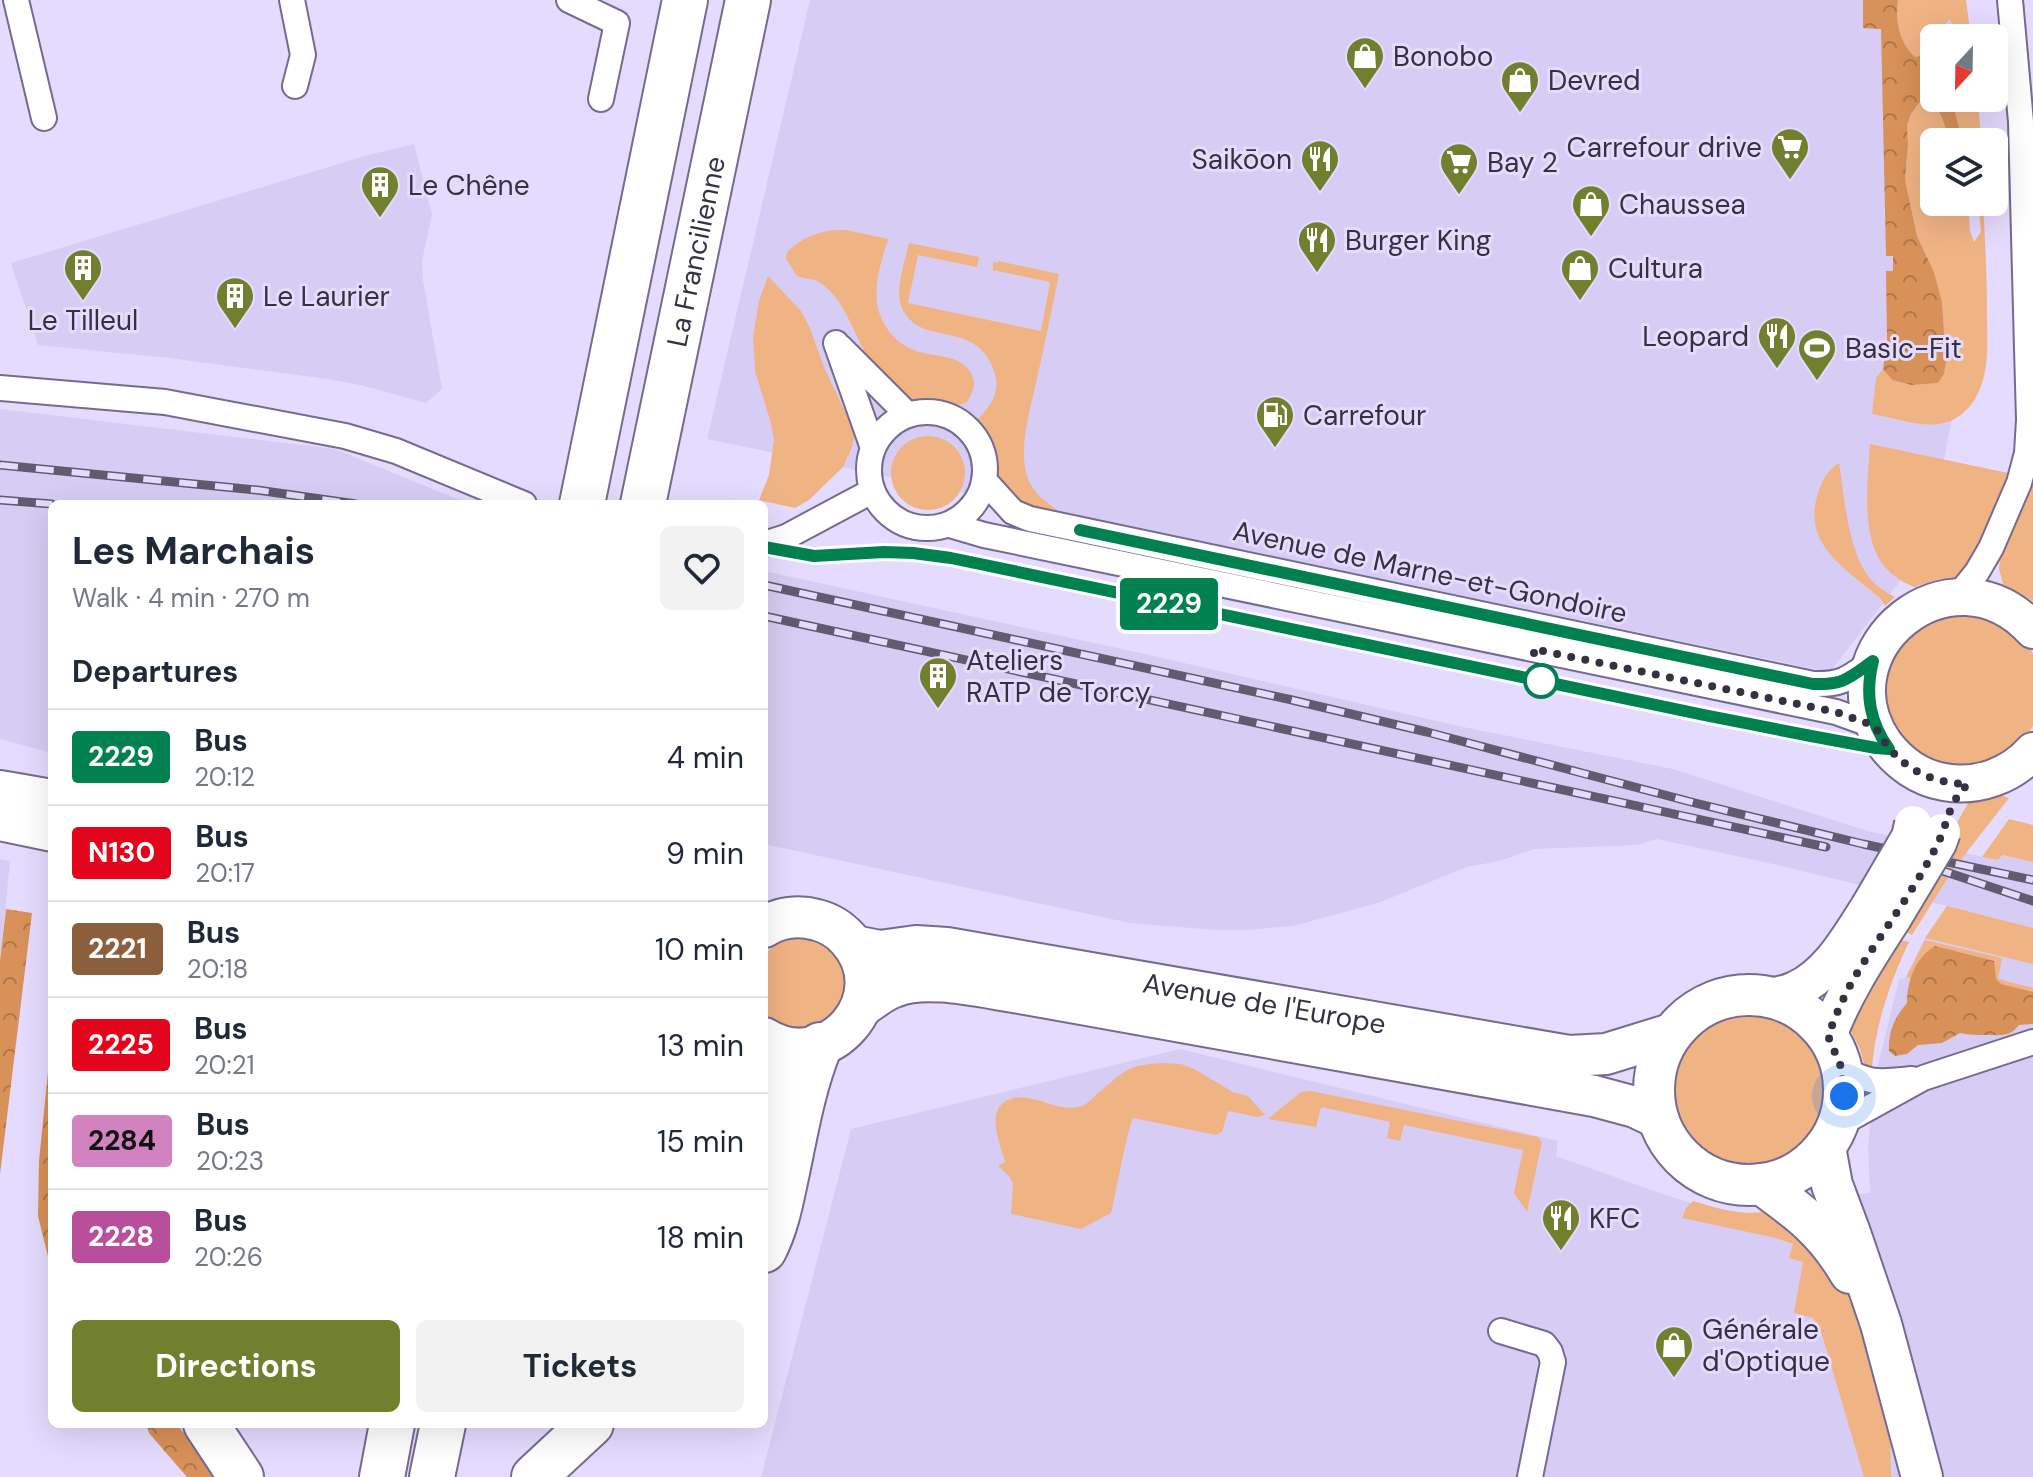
<!DOCTYPE html>
<meta charset="utf-8">
<style>
:root{--surface:#fff;--page:#f2f2f3;--text:#1f2937;--muted:#747a83;--line:#e0e1e3;--accent:#71802e}
body{margin:0;font-family:"DM Sans",sans-serif;background:var(--page);color:var(--text);height:100vh;display:flex;flex-direction:column;font-size:30px;white-space:nowrap}
*{box-sizing:border-box;margin:0}
p{font-size:26px;color:var(--muted)}
.icon{flex:none;width:44px;height:44px;fill:none;stroke:currentColor;stroke-width:2;stroke-linecap:round;stroke-linejoin:round}
.map{position:relative;flex:1;overflow:hidden}
.details{position:absolute;left:48px;top:500px;width:720px;height:928px;display:flex;flex-direction:column;background:var(--surface);border-radius:12px;box-shadow:0 8px 32px #0002}
.details>*{flex:none}
.badge{padding:0 16px;border-radius:6px;font-size:28px;line-height:52px}
.needle{width:52px;rotate:202deg}
.buttons{position:absolute;left:1920px;top:24px;display:grid;gap:16px}
.buttons a{display:grid;place-items:center;width:88px;height:88px;border-radius:12px;background:var(--surface);box-shadow:0 8px 32px #0002;font-size:40px}
.you{position:absolute;width:40px;height:40px;margin:-20px;border:6px solid #fff;border-radius:50%;background:#1a73e8;box-shadow:0 0 0 12px #1a73e833}
.map>.badge{position:absolute;translate:-50% -50%;box-shadow:0 0 0 4px #fff}
h2{padding:0 24px;font-size:30px;line-height:72px}
.round{display:grid;place-items:center;flex:none;width:84px;height:84px;border-radius:12px;background:var(--page)}
.summary{display:flex;align-items:center;justify-content:space-between;height:136px;padding:0 24px}
h1{font-size:38px;font-weight:700;line-height:60px}
.primary-button{display:flex;gap:16px;margin-top:auto;padding:16px 24px}
.primary-button a{flex:1;height:92px;border-radius:12px;background:var(--accent);color:#fff;font-size:32px;font-weight:700;line-height:92px;text-align:center}
.primary-button a+a{background:var(--page);color:var(--text)}
ul{padding:0;list-style:none}
li{display:flex;align-items:center;gap:24px;height:96px;padding:0 24px;border-top:2px solid var(--line)}
li div{flex:1}
li b{display:block;font-size:30px}
li em{font-style:normal}
li .badge{min-width:88px;font-weight:700;text-align:center}
.map>svg:first-child{display:block}
.built{fill:#d7cdf4}
.green{fill:#f0b384}
.forest{fill:url(#forest-crowns)}
.lines{fill:none;stroke-linecap:round;stroke-linejoin:round}
.street-casing{stroke:#766a90;stroke-width:28}
.secondary-casing{stroke:#766a90;stroke-width:40}
.primary-casing{stroke:#766a90;stroke-width:44}
.highway-casing{stroke:#766a90;stroke-width:48}
.street{stroke:#fff;stroke-width:24}
.secondary{stroke:#fff;stroke-width:36}
.primary{stroke:#fff;stroke-width:40}
.highway{stroke:#fff;stroke-width:44}
.rail-casing{stroke:#615b70;stroke-width:9}
.rail{stroke:#e5dbfe;stroke-width:6;stroke-dasharray:18;stroke-linecap:butt}
.secondary-bridge-casing{stroke:#766a90;stroke-width:40;stroke-linecap:butt}
.secondary-bridge{stroke:#fff;stroke-width:36}
.line-casing{stroke:#fff;stroke-width:18}
.line{stroke:#00814f;stroke-width:12}
.walk{stroke:#363141;stroke-width:8;stroke-dasharray:0 14.4}
.stop-dot{fill:#fff;stroke:#00814f;stroke-width:4}
.labels{text-anchor:middle;dominant-baseline:central;stroke-width:6;stroke-linejoin:round;paint-order:stroke}
.poi-label{font-size:28px;fill:#363141;stroke:#e5dbfe;text-anchor:start}
.street-label{font-size:28px;fill:#363141;stroke:#e5dbfe}
</style>
<div class="map">
<svg width="2033" height="1477" viewBox="0 0 2033 1477">
<defs>
<pattern id="forest-crowns" width="20" height="18" patternUnits="userSpaceOnUse" patternTransform="scale(2)"><rect width="20" height="18" fill="#d89158"/><path d="M2 6a3 3 0 1 1 6 0M12 15a3 3 0 1 1 6 0" fill="none" stroke="#b0774a"/></pattern>
</defs>
<rect width="100%" height="100%" fill="#e5dbfe"/>
<!-- built -->
<path class="built" d="M 810,0 L 1956,0 L 1957,38 L 1934,38 L 1934,98 L 1957,98 L 1958,142 L 1934,142 L 1934,202 L 1960,376 L 1928,545 L 1830,672 L 707,439 Z
M 414,144 L 432,214 L 422,261 L 423,280 L 442,389 L 426,403 L 360,385 L 328,379 L 169,358 L 38,345 L 11,263 L 368,155 Z
M 0,409 L 335,449 L 469,504 L 52,504 L 52,753 L 0,739 Z
M 764,571 L 1145,654 L 1463,727 L 1673,769 L 1868,831 L 1997,860 L 2001,855 L 2033,862 L 2033,1477 L 761,1477 L 851,1129 L 1180,1049 L 1558,1141 L 1556,1156 L 1657,1192 L 1783,1233 L 1848,1195 L 1870,1193 L 1868,1148 L 1872,1105 L 1878,1065 L 1899,979 L 1906,977 L 1925,938 L 1947,906 L 1764,862 L 1657,839 L 1637,845 L 1534,849 L 1499,861 L 1467,867 L 1378,903 L 1293,926 L 1248,930 L 1216,930 L 1130,923 L 764,844 Z
M 0,859 L 10,861 L 0,961 Z"/>
<!-- green -->
<path class="green" d="M 1898,0 L 1966,0 L 1971,38 L 1953,38 L 1953,27 L 1950,19 L 1938,32 L 1927,54 L 1915,57 C 1899,43 1895,20 1898,0 Z
M 1953,98 L 1978,98 L 1981,142 L 1963,142 L 1954,109 Z
M 1926,99 C 1941,107 1945,126 1950,142 L 1934,142 L 1934,202 L 1968,202 L 1970,231 L 1974,242 L 1981,232 L 1978,202 L 1983,202 C 1985,239 1987,276 1987,312 C 1987,338 1990,367 1979,391 C 1972,408 1957,422 1938,424 C 1919,427 1891,417 1872,414 L 1876,378 L 1883,369 L 1892,380 L 1911,385 L 1938,383 L 1944,374 L 1946,363 L 1942,302 L 1934,272 L 1917,236 L 1905,180 L 1908,144 L 1907,125 L 1911,114 L 1918,104 Z
M 835,230 L 846,230 L 888,239 C 881,263 872,287 879,312 C 884,328 896,342 911,349 C 931,358 961,352 972,375 C 977,385 972,394 966,403 L 949,406 L 939,402 L 911,402 C 899,391 884,380 874,367 C 856,344 845,293 815,280 C 809,278 803,279 797,276 L 786,259 L 787,252 C 801,239 815,232 835,230 Z
M 909,243 L 979,257 L 977,267 L 918,255 L 908,303 L 1041,331 L 1050,282 L 993,270 L 993,262 L 997,263 L 998,261 L 1059,274 C 1052,309 1045,343 1037,378 C 1031,408 1018,445 1027,476 C 1032,493 1046,502 1060,512 L 1059,516 L 1023,507 L 997,482 L 992,450 L 984,433 L 975,422 C 988,409 1001,394 995,374 C 978,317 923,349 903,310 C 893,291 905,263 909,243 Z
M 768,276 L 801,311 L 810,328 L 824,367 L 855,433 L 852,447 L 843,467 L 809,500 L 795,508 L 759,500 L 769,475 L 774,440 L 770,420 L 755,371 L 753,337 L 759,301 Z
M891 473a37 37 0 1 1 74 0a37 37 0 1 1-74 0Z
M 1870,444 L 2013,474 L 1966,576 L 1939,579 L 1914,587 C 1905,583 1895,578 1888,570 C 1859,542 1868,481 1870,444 Z
M 1839,463 C 1845,499 1848,557 1874,583 C 1880,589 1888,593 1895,597 L 1885,606 L 1880,598 C 1847,569 1801,545 1818,493 C 1822,481 1827,470 1839,463 Z
M 2031,480 L 2033,481 L 2033,601 L 2003,584 L 1999,569 L 2000,555 Z
M 1979,611 L 2030,647 L 2033,654 L 2033,726 L 2021,744 L 1986,766 L 1944,767 L 1907,748 L 1885,713 L 1883,671 L 1919,622 Z
M 2002,795 L 2009,798 L 1952,871 L 1912,935 L 1900,929 L 1955,832 L 1958,821 L 1968,803 L 1984,801 Z
M 2009,819 L 2033,825 L 2033,862 L 2002,855 L 1998,860 L 1982,857 Z
M 1947,906 L 2033,928 L 2033,964 L 1925,938 Z
M 800,937 L 820,942 L 836,955 L 841,963 L 846,983 L 842,1003 L 829,1020 L 800,1030 L 770,1020 L 764,1014 L 764,954 L 780,942 Z
M 1893,938 L 1909,942 C 1890,982 1876,1023 1872,1067 L 1864,1064 L 1860,1049 L 1850,1029 Z
M 1925,940 L 2002,958 L 1998,979 L 2033,988 L 2033,1008 L 1906,977 Z
M1668 1091a79 79 0 1 1 158 0a79 79 0 1 1-158 0Z
M 1162,1063 L 1181,1064 L 1194,1069 L 1233,1092 L 1248,1096 L 1265,1115 L 1257,1117 L 1228,1111 L 1222,1132 L 1216,1135 L 1133,1118 L 1128,1133 L 1111,1213 L 1081,1229 L 1011,1214 L 1013,1184 L 1009,1176 L 998,1166 L 1005,1162 C 1001,1146 987,1116 1003,1103 C 1026,1085 1056,1115 1082,1106 C 1087,1104 1093,1098 1097,1094 C 1124,1072 1125,1065 1162,1063 Z
M 1311,1091 L 1538,1137 L 1542,1142 L 1527,1212 L 1514,1193 L 1523,1150 L 1404,1125 L 1400,1141 L 1387,1138 L 1390,1122 L 1321,1107 L 1316,1127 L 1268,1119 L 1301,1092 Z
M 1693,1201 C 1720,1209 1748,1218 1775,1209 L 1837,1269 L 1849,1294 L 1865,1333 L 1890,1416 L 1891,1477 L 1864,1477 L 1820,1328 L 1813,1318 L 1794,1313 L 1803,1262 L 1789,1258 L 1793,1244 L 1776,1238 L 1682,1218 L 1686,1208 Z"/>
<!-- forest -->
<path class="forest" d="M 1863,0 L 1898,0 C 1895,20 1899,43 1915,57 L 1927,54 L 1934,39 L 1934,98 L 1953,98 L 1954,109 L 1963,142 L 1950,142 C 1945,126 1941,107 1926,99 L 1918,104 L 1911,114 L 1907,125 L 1908,144 L 1905,180 L 1917,236 L 1934,272 L 1942,302 L 1946,362 L 1944,374 L 1938,383 L 1911,385 L 1892,380 L 1883,369 L 1887,340 L 1886,271 L 1893,271 L 1893,256 L 1886,256 L 1881,29 L 1863,28 Z
M 6,909 L 32,913 L 0,1174 L 0,961 Z
M 1935,946 L 1994,961 L 1996,979 L 2001,984 L 2033,992 L 2033,1024 L 2019,1025 C 2010,1037 2002,1035 1988,1035 C 1978,1035 1970,1035 1960,1033 L 1942,1043 L 1918,1045 L 1907,1054 L 1895,1056 L 1889,1051 C 1888,1031 1895,1017 1907,1003 C 1907,981 1915,958 1935,946 Z
M 52,1032 L 52,1273 L 38,1216 L 39,1161 Z
M 146,1424 L 177,1424 L 215,1477 L 187,1477 L 149,1433 Z"/>
<g class="lines">
<defs>
<path id="street" d="M 16,0 L 44,118
M 292,0 L 303,55 L 295,86
M 569,0 L 617,23 L 601,99
M 836,343 L 873,448
M 840,347 L 908,415
M 0,388 L 165,402 L 345,436 L 396,451 L 524,504
M869 470a58 58 0 1 1 116 0a58 58 0 1 1-116 0Z
M 984,480 L 1013,512 L 1030,519 L 1813,684 C 1843,685 1849,678 1873,661
M 950,525 L 984,535 L 1836,712 L 1875,726
M 764,544 L 786,537 L 872,491
M 1957,597 L 1977,572 L 1991,548 L 2019,483 L 2027,453 L 2029,420 L 2027,348 L 2021,122 L 2010,0
M 1841,1067 C 1869,1085 1881,1082 1912,1079
M 1838,1125 L 1923,1078 L 2033,1042
M 1501,1331 L 1544,1344 L 1550,1352 L 1553,1362 L 1530,1477"/>
<path id="secondary" d="M 2033,630 C 1951,541 1820,650 1884,743 C 1899,763 1920,778 1944,782 C 1977,788 2011,776 2033,751
M 0,789 L 52,798
M 0,822 L 52,833
M 1770,997 C 1778,995 1787,994 1795,990 C 1829,975 1849,938 1869,907
M 1828,1036 C 1844,993 1868,957 1893,918"/>
<g id="primary">
<path d="M 764,927 C 780,917 799,915 817,920 C 829,923 839,929 848,939 C 899,996 829,1078 764,1038"/>
<path id="s1" d="M 854,946 L 880,951 L 916,946 L 947,948 L 1569,1056 L 1606,1054 L 1671,1034"/>
<circle cx="1749" cy="1090" r="95"/>
<path d="M 861,1007 C 872,1000 882,991 894,987 C 926,973 985,988 1020,993 L 1594,1096 L 1635,1107 L 1658,1118"/>
<path d="M 1825,1147 L 1832,1185 L 1850,1233 L 1881,1324 L 1922,1477"/>
<path d="M 1761,1184 C 1800,1212 1825,1230 1850,1273"/>
</g>
<g id="highway">
<path d="M 582,504 L 685,0"/>
<path id="s2" d="M 643,504 L 748,0"/>
<path d="M 764,1053 C 773,1082 769,1111 764,1140"/>
<path d="M 764,1250 C 777,1225 781,1199 787,1172 C 796,1129 803,1086 820,1045"/>
<path d="M 206,1424 L 241,1477"/>
<path d="M 382,1477 L 392,1424"/>
<path d="M 432,1477 L 443,1424"/>
<path d="M 534,1477 L 591,1424"/>
</g>
</defs>
<!-- street casing -->
<use href="#street" class="street-casing"/>
<!-- secondary casing -->
<use href="#secondary" class="secondary-casing"/>
<!-- primary casing -->
<use href="#primary" class="primary-casing"/>
<!-- highway casing -->
<use href="#highway" class="highway-casing"/>
<!-- street -->
<use href="#street" class="street"/>
<!-- secondary -->
<use href="#secondary" class="secondary"/>
<!-- primary -->
<use href="#primary" class="primary"/>
<!-- highway -->
<use href="#highway" class="highway"/>
<defs>
<path id="rail" d="M 0,465 L 257,490 L 356,504
M 0,500 L 52,504
M 764,585 L 1292,700 L 1427,732 L 1695,803 L 1863,844 L 2033,880
M 764,616 L 1826,847
M 1934,868 L 2033,901"/>
</defs>
<!-- rail casing -->
<use href="#rail" class="rail-casing"/>
<!-- rail -->
<use href="#rail" class="rail"/>
<defs>
<path id="secondary-bridge" d="M 1869,907 L 1910,837 L 1913,824
M 1893,918 L 1938,843 L 1942,832"/>
</defs>
<!-- secondary-bridge casing -->
<use href="#secondary-bridge" class="secondary-bridge-casing"/>
<!-- secondary-bridge -->
<use href="#secondary-bridge" class="secondary-bridge"/>
</g>
<g class="lines">
<defs>
<path id="line" d="M 764,547 L 814,556 L 884,552 L 913,553 L 951,558 L 1704,715 L 1811,736 L 1876,748 L 1889,749 C 1869,721 1865,693 1873,661 C 1849,678 1844,685 1813,684 L 1080,530"/>
</defs>
<!-- line casing -->
<use href="#line" class="line-casing"/>
<!-- line -->
<use href="#line" class="line"/>
<!-- walk -->
<path class="walk" d="M 1541,681 L 1533,649 L 1836,712 L 1875,726 C 1894,764 1926,783 1968,784 C 1948,803 1949,820 1938,843 C 1914,892 1880,934 1853,980 C 1843,998 1835,1017 1828,1036 L 1841,1067 L 1844,1096"/>
</g>
<!-- icons -->
<defs>
<symbol id="shop-pin" viewBox="-11 -11 22 30"><path d="M0 17L-7.5 6A9.5 9.5 0 1 1 7.5 6Z" fill="#71802e" stroke="#e5dbfe"/><path d="M-5-2.5h2.3a2.7 3.5 0 0 1 5.4 0H5L5.5 6h-11ZM-1.5-2.5h3a1.5 2.3 0 0 0-3 0Z" fill="#fff"/></symbol>
<symbol id="supermarket-pin" viewBox="-11 -11 22 30"><path d="M0 17L-7.5 6A9.5 9.5 0 1 1 7.5 6Z" fill="#71802e" stroke="#e5dbfe"/><path d="M-6-5.5h2.5l.6 2H6L4.5 2H-2.5L-4.4-4H-6ZM-1.5 3.2a1.3 1.3 0 1 0 .1 0ZM3 3.2a1.3 1.3 0 1 0 .1 0Z" fill="#fff"/></symbol>
<symbol id="restaurant-pin" viewBox="-11 -11 22 30"><path d="M0 17L-7.5 6A9.5 9.5 0 1 1 7.5 6Z" fill="#71802e" stroke="#e5dbfe"/><path d="M-5-6h1v4h1v-4h1v4h1v-4h1v5L-1.5 .5V6h-2V.5L-5-1ZM5-6V6H3V1.5H1.5Q1.5-4 5-6Z" fill="#fff"/></symbol>
<symbol id="building-pin" viewBox="-11 -11 22 30"><path d="M0 17L-7.5 6A9.5 9.5 0 1 1 7.5 6Z" fill="#71802e" stroke="#e5dbfe"/><path d="M-4-6H4V6H1V3H-1V6H-4ZM-2.5-4.3h1.7v1.8h-1.7ZM.8-4.3h1.7v1.8H.8ZM-2.5-1h1.7V.8h-1.7ZM.8-1h1.7V.8H.8Z" fill="#fff"/></symbol>
<symbol id="stadium-pin" viewBox="-11 -11 22 30"><path d="M0 17L-7.5 6A9.5 9.5 0 1 1 7.5 6Z" fill="#71802e" stroke="#e5dbfe"/><path d="M0-5a6.5 5 0 1 0 0 10a6.5 5 0 1 0 0-10ZM-3.5-1.8h7v3.6h-7Z" fill="#fff"/></symbol>
<symbol id="fuel-pin" viewBox="-11 -11 22 30"><path d="M0 17L-7.5 6A9.5 9.5 0 1 1 7.5 6Z" fill="#71802e" stroke="#e5dbfe"/><path d="M-5.5-6h7V0h2V4h1.3V-2.5L3-4.5l.8-.8L6-3V5H2.5V1h-1V6h-7ZM-4.2-4.7v3.2H.2V-4.7Z" fill="#fff"/></symbol>
</defs>
<g fill-rule="evenodd">
<use href="#shop-pin" x="1343" y="34" width="44" height="60"/>
<use href="#shop-pin" x="1498" y="58" width="44" height="60"/>
<use href="#supermarket-pin" x="1768" y="125" width="44" height="60"/>
<use href="#restaurant-pin" x="1298" y="137" width="44" height="60"/>
<use href="#supermarket-pin" x="1437" y="140" width="44" height="60"/>
<use href="#building-pin" x="358" y="163" width="44" height="60"/>
<use href="#shop-pin" x="1569" y="182" width="44" height="60"/>
<use href="#restaurant-pin" x="1295" y="218" width="44" height="60"/>
<use href="#building-pin" x="61" y="246" width="44" height="60"/>
<use href="#shop-pin" x="1558" y="246" width="44" height="60"/>
<use href="#building-pin" x="213" y="274" width="44" height="60"/>
<use href="#restaurant-pin" x="1755" y="314" width="44" height="60"/>
<use href="#stadium-pin" x="1795" y="326" width="44" height="60"/>
<use href="#fuel-pin" x="1253" y="393" width="44" height="60"/>
<use href="#building-pin" x="916" y="654" width="44" height="60"/>
<use href="#restaurant-pin" x="1539" y="1196" width="44" height="60"/>
<use href="#shop-pin" x="1652" y="1323" width="44" height="60"/>
</g>
<!-- markers -->
<circle class="stop-dot" cx="1541" cy="681" r="16"/>
<g class="labels">
<!-- poi labels -->
<g class="poi-label">
<text x="1393" y="56">Bonobo</text>
<text x="1548" y="80">Devred</text>
<text x="1762" y="147" text-anchor="end">Carrefour drive</text>
<text x="1292" y="159" text-anchor="end">Saikōon</text>
<text x="1487" y="162">Bay 2</text>
<text x="408" y="185">Le Chêne</text>
<text x="1619" y="204">Chaussea</text>
<text x="1345" y="240">Burger King</text>
<text x="1608" y="268">Cultura</text>
<text x="263" y="296">Le Laurier</text>
<text x="83" y="320" text-anchor="middle">Le Tilleul</text>
<text x="1749" y="336" text-anchor="end">Leopard</text>
<text x="1845" y="348">Basic-Fit</text>
<text x="1303" y="415">Carrefour</text>
<text x="966" y="660">Ateliers<tspan x="966" dy="32">RATP de Torcy</tspan></text>
<text x="1589" y="1218">KFC</text>
<text x="1702" y="1329">Générale<tspan x="1702" dy="32">d'Optique</tspan></text>
</g>
<!-- street labels -->
<g class="street-label">
<text stroke="none"><textPath href="#s2" startOffset="258">La Francilienne</textPath></text>
<text transform="translate(1430 572) rotate(12)">Avenue de Marne-et-Gondoire</text>
<text stroke="none"><textPath href="#s1" startOffset="416">Avenue de l'Europe</textPath></text>
</g>
</g>
</svg>
<div class="buttons">
<a><svg class="needle" viewBox="-14 -14 28 28"><path d="M0-13l5 13h-10z" fill="#e53935"/><path d="M0 13l5-13h-10z" fill="#747a83"/></svg></a>
<a><svg class="icon" aria-label="layers" viewBox="0 0 24 24"><path d="M12 4l9 5-9 5-9-5zM3 14l9 5 9-5"/></svg></a>
</div>
<div class="you" style="left:1844px;top:1096px"></div>
<b class="badge" style="left:1169px;top:604px;background:#00814f;color:#fff">2229</b>
<section class="details">
<div class="summary"><div><h1>Les Marchais</h1><p>Walk · 4 min · 270 m</p></div><a class="round"><svg class="icon" aria-label="heart" viewBox="0 0 24 24"><path d="M12 20l-8-8c-3-5 5-10 8-4 3-6 11-1 8 4z"/></svg></a></div>
<h2>Departures</h2>
<ul>
<li><span class="badge" style="background:#00814f;color:#fff">2229</span><div><b>Bus</b><p>20:12</p></div><em>4 min</em></li>
<li><span class="badge" style="background:#e3051c;color:#fff">N130</span><div><b>Bus</b><p>20:17</p></div><em>9 min</em></li>
<li><span class="badge" style="background:#8b5e3c;color:#fff">2221</span><div><b>Bus</b><p>20:18</p></div><em>10 min</em></li>
<li><span class="badge" style="background:#e3051c;color:#fff">2225</span><div><b>Bus</b><p>20:21</p></div><em>13 min</em></li>
<li><span class="badge" style="background:#d282be;color:#111">2284</span><div><b>Bus</b><p>20:23</p></div><em>15 min</em></li>
<li><span class="badge" style="background:#b94e9a;color:#fff">2228</span><div><b>Bus</b><p>20:26</p></div><em>18 min</em></li>
</ul>
<div class="primary-button"><a>Directions</a><a>Tickets</a></div>
</section>
</div>
